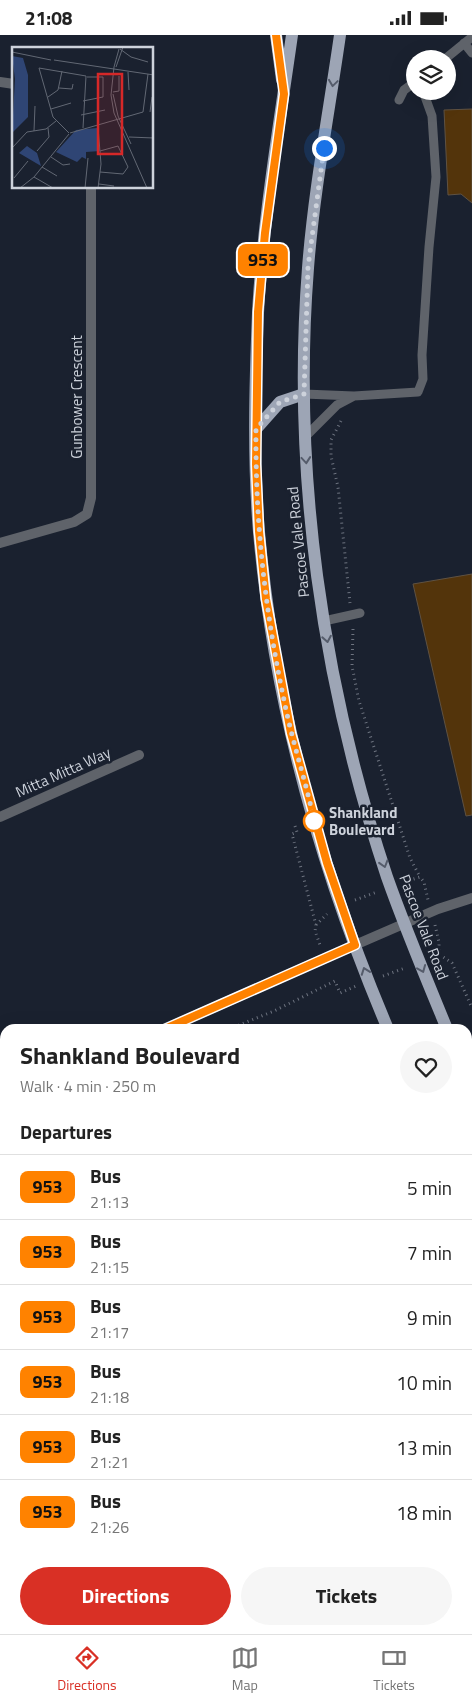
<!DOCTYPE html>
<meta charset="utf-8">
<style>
:root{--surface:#fff;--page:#f6f6f6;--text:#222;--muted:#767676;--line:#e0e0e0;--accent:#d93025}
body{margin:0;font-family:"Titillium Web",sans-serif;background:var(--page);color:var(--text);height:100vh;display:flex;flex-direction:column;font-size:19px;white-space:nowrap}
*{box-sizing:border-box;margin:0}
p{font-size:16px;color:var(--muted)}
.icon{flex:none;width:28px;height:28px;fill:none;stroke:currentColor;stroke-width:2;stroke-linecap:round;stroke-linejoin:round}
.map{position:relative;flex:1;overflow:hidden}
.side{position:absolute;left:0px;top:989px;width:472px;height:611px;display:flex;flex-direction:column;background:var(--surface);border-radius:15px 15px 0 0;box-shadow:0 5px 20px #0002}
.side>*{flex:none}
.badge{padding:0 10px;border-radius:8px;font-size:18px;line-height:32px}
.fabs{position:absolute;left:406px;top:15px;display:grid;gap:10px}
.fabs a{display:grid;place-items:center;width:50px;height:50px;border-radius:50%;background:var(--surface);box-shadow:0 5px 20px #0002;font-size:25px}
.you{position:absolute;width:25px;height:25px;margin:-12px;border:4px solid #fff;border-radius:50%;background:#1a73e8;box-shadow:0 0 0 8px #1a73e833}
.map>.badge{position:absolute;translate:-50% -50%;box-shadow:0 0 0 2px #fff}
h2{padding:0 20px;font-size:19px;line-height:45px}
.round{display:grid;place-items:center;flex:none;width:52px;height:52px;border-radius:26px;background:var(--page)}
.summary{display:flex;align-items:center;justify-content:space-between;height:85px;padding:0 20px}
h1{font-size:24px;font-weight:700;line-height:38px}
.action{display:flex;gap:10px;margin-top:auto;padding:10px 20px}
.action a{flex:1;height:58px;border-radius:30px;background:var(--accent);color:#fff;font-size:20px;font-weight:700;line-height:58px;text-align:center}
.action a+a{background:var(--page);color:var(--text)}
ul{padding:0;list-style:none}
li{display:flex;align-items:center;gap:15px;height:65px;padding:0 20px;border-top:1px solid var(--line)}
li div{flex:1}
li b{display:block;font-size:19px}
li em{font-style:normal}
li .badge{min-width:55px;font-weight:700;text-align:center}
.status{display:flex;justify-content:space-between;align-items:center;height:35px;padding:0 25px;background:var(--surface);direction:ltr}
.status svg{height:14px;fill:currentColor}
.menu{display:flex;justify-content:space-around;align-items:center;height:70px;border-top:1px solid var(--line);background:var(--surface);font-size:14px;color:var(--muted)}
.menu a{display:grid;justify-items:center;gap:2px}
.menu .selected{color:var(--accent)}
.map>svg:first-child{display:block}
.green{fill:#2f4574}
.building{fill:#53340b;stroke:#5f5243}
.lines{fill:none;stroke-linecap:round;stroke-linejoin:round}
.path{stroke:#6e7480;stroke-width:3;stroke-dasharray:1 4;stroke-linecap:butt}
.lane{stroke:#5f636a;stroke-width:9}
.street{stroke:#5f636a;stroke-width:10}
.secondary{stroke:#828894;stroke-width:10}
.primary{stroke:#9da5b5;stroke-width:12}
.oneway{stroke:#555c6b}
.line-casing{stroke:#fff;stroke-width:11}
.line{stroke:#ff8200;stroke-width:8}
.walk{stroke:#cdd2db;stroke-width:5;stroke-dasharray:0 9}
.stop-dot{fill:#fff;stroke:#ff8200;stroke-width:2.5}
.labels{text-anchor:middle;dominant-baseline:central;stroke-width:5;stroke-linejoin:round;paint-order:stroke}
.street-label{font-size:15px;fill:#cdd2db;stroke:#1a212f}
.stop-label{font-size:15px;font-weight:bold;fill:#cdd2db;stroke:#1a212f;text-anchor:start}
.inset-road{fill:none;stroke:#626874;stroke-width:1}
.view{fill:#d62828;fill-opacity:0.15;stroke:#d62828;stroke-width:2.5}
.inset-edge{fill:none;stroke:#cdd2db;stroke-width:2.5}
</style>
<div class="status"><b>21:08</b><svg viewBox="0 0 49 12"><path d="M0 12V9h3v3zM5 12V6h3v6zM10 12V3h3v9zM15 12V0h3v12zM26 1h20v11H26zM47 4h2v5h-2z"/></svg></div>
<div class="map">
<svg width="472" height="1599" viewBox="0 0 472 1599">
<rect width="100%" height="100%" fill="#1a212f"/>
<!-- green -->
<path class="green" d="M 0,1127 L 5,1155 L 5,1540 L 0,1540 Z"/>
<!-- building -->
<path class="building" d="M 472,74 L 472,168 L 461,159 L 448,160 L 444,75 Z
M 472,539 L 472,780 L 466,781 L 413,549 Z"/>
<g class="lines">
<!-- path -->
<path class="path" d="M 341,386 L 331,405 L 331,421 L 338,452 L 350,568
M 353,594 L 352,631 L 359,666 L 410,823 L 420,842
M 295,791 L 297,797 L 292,799 L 316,890 L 315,896 L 320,910
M 404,847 L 420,842 L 424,847 L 428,865
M 355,865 L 377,857
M 316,890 L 327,879
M 435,890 L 439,907 L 439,919 L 452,928 L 472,973
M 383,941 L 405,933
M 229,994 L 274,976 L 335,946 L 340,958 L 356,951
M 0,1478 L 5,1478"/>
<!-- lane -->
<path class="lane" d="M 464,8 L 472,18
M 445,24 L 472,2
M 399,65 L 404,55 L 415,47
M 304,359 L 354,361 L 418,357 L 423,344 L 422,320 L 429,212 L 436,142 L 432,81 L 423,56
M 304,403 L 337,370 L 354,361
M 324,586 L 360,578"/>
<!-- street -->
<path class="street" d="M 0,47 L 14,49
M 0,508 L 74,487 L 87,479 L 91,463 L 91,152
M 0,782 L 139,720
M 355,910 L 438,874 L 472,863
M 468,1566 L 472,1576"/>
<!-- secondary -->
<path class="secondary" d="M 165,994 L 355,910
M 0,1061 L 5,1059
M 0,1079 L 5,1106
M 42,1595 L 42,1599"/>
<!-- primary -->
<path class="primary" d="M 276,0 L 282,45
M 292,0 C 279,92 263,185 258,278 C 255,351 253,425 259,497 C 274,668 321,836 388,994
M 340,0 C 329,77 314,155 308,233 C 292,438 322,647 387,842 C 405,893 426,943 447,994
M 256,394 L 280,367 L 304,359
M 468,1037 L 472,1046
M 468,1159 L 472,1168"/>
</g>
<!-- one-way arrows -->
<defs><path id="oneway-chevron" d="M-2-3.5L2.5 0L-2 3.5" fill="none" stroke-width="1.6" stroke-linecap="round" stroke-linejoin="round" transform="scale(1.25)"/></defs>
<g class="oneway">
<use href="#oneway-chevron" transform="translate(333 48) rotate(98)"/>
<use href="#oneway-chevron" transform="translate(306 425) rotate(85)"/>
<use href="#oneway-chevron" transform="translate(327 604) rotate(80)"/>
<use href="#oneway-chevron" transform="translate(384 829) rotate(73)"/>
<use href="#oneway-chevron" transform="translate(422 934) rotate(68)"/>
<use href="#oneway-chevron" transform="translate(365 936) rotate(-110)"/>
</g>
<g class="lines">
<defs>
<path id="line" d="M 165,994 L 355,910 L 327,828 L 291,698 L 266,564 L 259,496 L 256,429 L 258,277 L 265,198 L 284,59 L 276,0"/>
</defs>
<!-- line casing -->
<use href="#line" class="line-casing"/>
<!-- line -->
<use href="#line" class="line"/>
<!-- walk -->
<path class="walk" d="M 314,786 C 306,746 292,706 284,665 C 265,576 255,485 256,394 L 280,367 L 304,359 L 308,232 L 324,113"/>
</g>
<!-- markers -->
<circle class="stop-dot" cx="314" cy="786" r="10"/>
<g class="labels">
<!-- street labels -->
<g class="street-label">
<text transform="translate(76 362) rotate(-90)">Gunbower Crescent</text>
<text transform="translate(298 507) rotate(-96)">Pascoe Vale Road</text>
<text transform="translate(63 737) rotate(-24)">Mitta Mitta Way</text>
<text transform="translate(424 892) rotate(69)">Pascoe Vale Road</text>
</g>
<!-- stop labels -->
<g class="stop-label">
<text x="329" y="777">Shankland<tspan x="329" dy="17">Boulevard</tspan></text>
</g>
</g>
<!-- overview -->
<g transform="translate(12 12)">
<rect width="141" height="141" fill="#1a212f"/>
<path d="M 0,9 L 11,11 L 16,28 L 16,70 L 0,86 L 3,32 ZM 85,81 L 88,104 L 74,105 L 74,112 L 70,110 L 65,115 L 44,105 L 64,83 ZM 15,99 L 25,106 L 29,119 L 7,106 Z" fill="#2f4574"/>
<path class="inset-road" d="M 108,2 L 119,10 L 136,15M 0,5 L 39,13M 42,13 L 142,28M 102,20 L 107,2M 102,20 L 99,48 L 102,66 L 135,141M 104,20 L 111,0M 116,25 L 117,43M 47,41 L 60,42 L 61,37M 101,45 L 107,44 L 107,29M 101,47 L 106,69 L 119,97M 36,50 L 46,43 L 50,24M 71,54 L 91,50 L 91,30 L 75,30M 39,62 L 59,56M 138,65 L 140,50M 69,68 L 93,63M 86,80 L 89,117 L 86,141M 22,84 L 23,59M 57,86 L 41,70 L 27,21 L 74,29 L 71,81M 58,86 L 131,65 L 136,27M 117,90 L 142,91M 0,101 L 15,85 L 34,82 L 44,74M 25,104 L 37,90 L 36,81M 39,110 L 51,118 L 58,117M 30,120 L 45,129M 88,125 L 111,127 L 116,120 L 106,99 L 88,104M 22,130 L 41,141M 2,131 L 16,114M 87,137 L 102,139M 8,141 L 22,130 L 57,87M 73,141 L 76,111"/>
<path class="view" d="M 86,27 L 110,27 L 110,107 L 86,107 Z"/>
<rect width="141" height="141" class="inset-edge"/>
</g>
</svg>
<div class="fabs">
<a><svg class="icon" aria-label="layers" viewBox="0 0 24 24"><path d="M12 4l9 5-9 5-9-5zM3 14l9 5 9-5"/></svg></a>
</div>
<div class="you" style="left:324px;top:113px"></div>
<b class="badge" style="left:263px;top:225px;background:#ff8200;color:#111">953</b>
<section class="side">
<div class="summary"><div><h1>Shankland Boulevard</h1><p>Walk · 4 min · 250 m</p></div><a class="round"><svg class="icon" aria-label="heart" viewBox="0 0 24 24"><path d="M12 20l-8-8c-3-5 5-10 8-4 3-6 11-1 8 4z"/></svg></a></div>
<h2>Departures</h2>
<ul>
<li><span class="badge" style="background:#ff8200;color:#111">953</span><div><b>Bus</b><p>21:13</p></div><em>5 min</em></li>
<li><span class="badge" style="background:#ff8200;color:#111">953</span><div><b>Bus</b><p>21:15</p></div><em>7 min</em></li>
<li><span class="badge" style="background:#ff8200;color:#111">953</span><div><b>Bus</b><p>21:17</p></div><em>9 min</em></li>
<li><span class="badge" style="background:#ff8200;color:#111">953</span><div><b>Bus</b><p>21:18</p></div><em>10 min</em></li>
<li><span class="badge" style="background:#ff8200;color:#111">953</span><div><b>Bus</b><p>21:21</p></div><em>13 min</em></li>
<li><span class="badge" style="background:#ff8200;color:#111">953</span><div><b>Bus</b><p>21:26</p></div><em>18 min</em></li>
</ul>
<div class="action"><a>Directions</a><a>Tickets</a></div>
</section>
</div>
<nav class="menu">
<a class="selected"><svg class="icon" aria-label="directions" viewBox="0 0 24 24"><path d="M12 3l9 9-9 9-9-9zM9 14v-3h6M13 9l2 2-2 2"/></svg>Directions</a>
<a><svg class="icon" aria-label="map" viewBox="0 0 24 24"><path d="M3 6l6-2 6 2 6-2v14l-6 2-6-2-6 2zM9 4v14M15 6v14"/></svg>Map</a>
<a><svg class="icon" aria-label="tickets" viewBox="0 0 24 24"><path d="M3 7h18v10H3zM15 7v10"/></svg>Tickets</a>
</nav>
